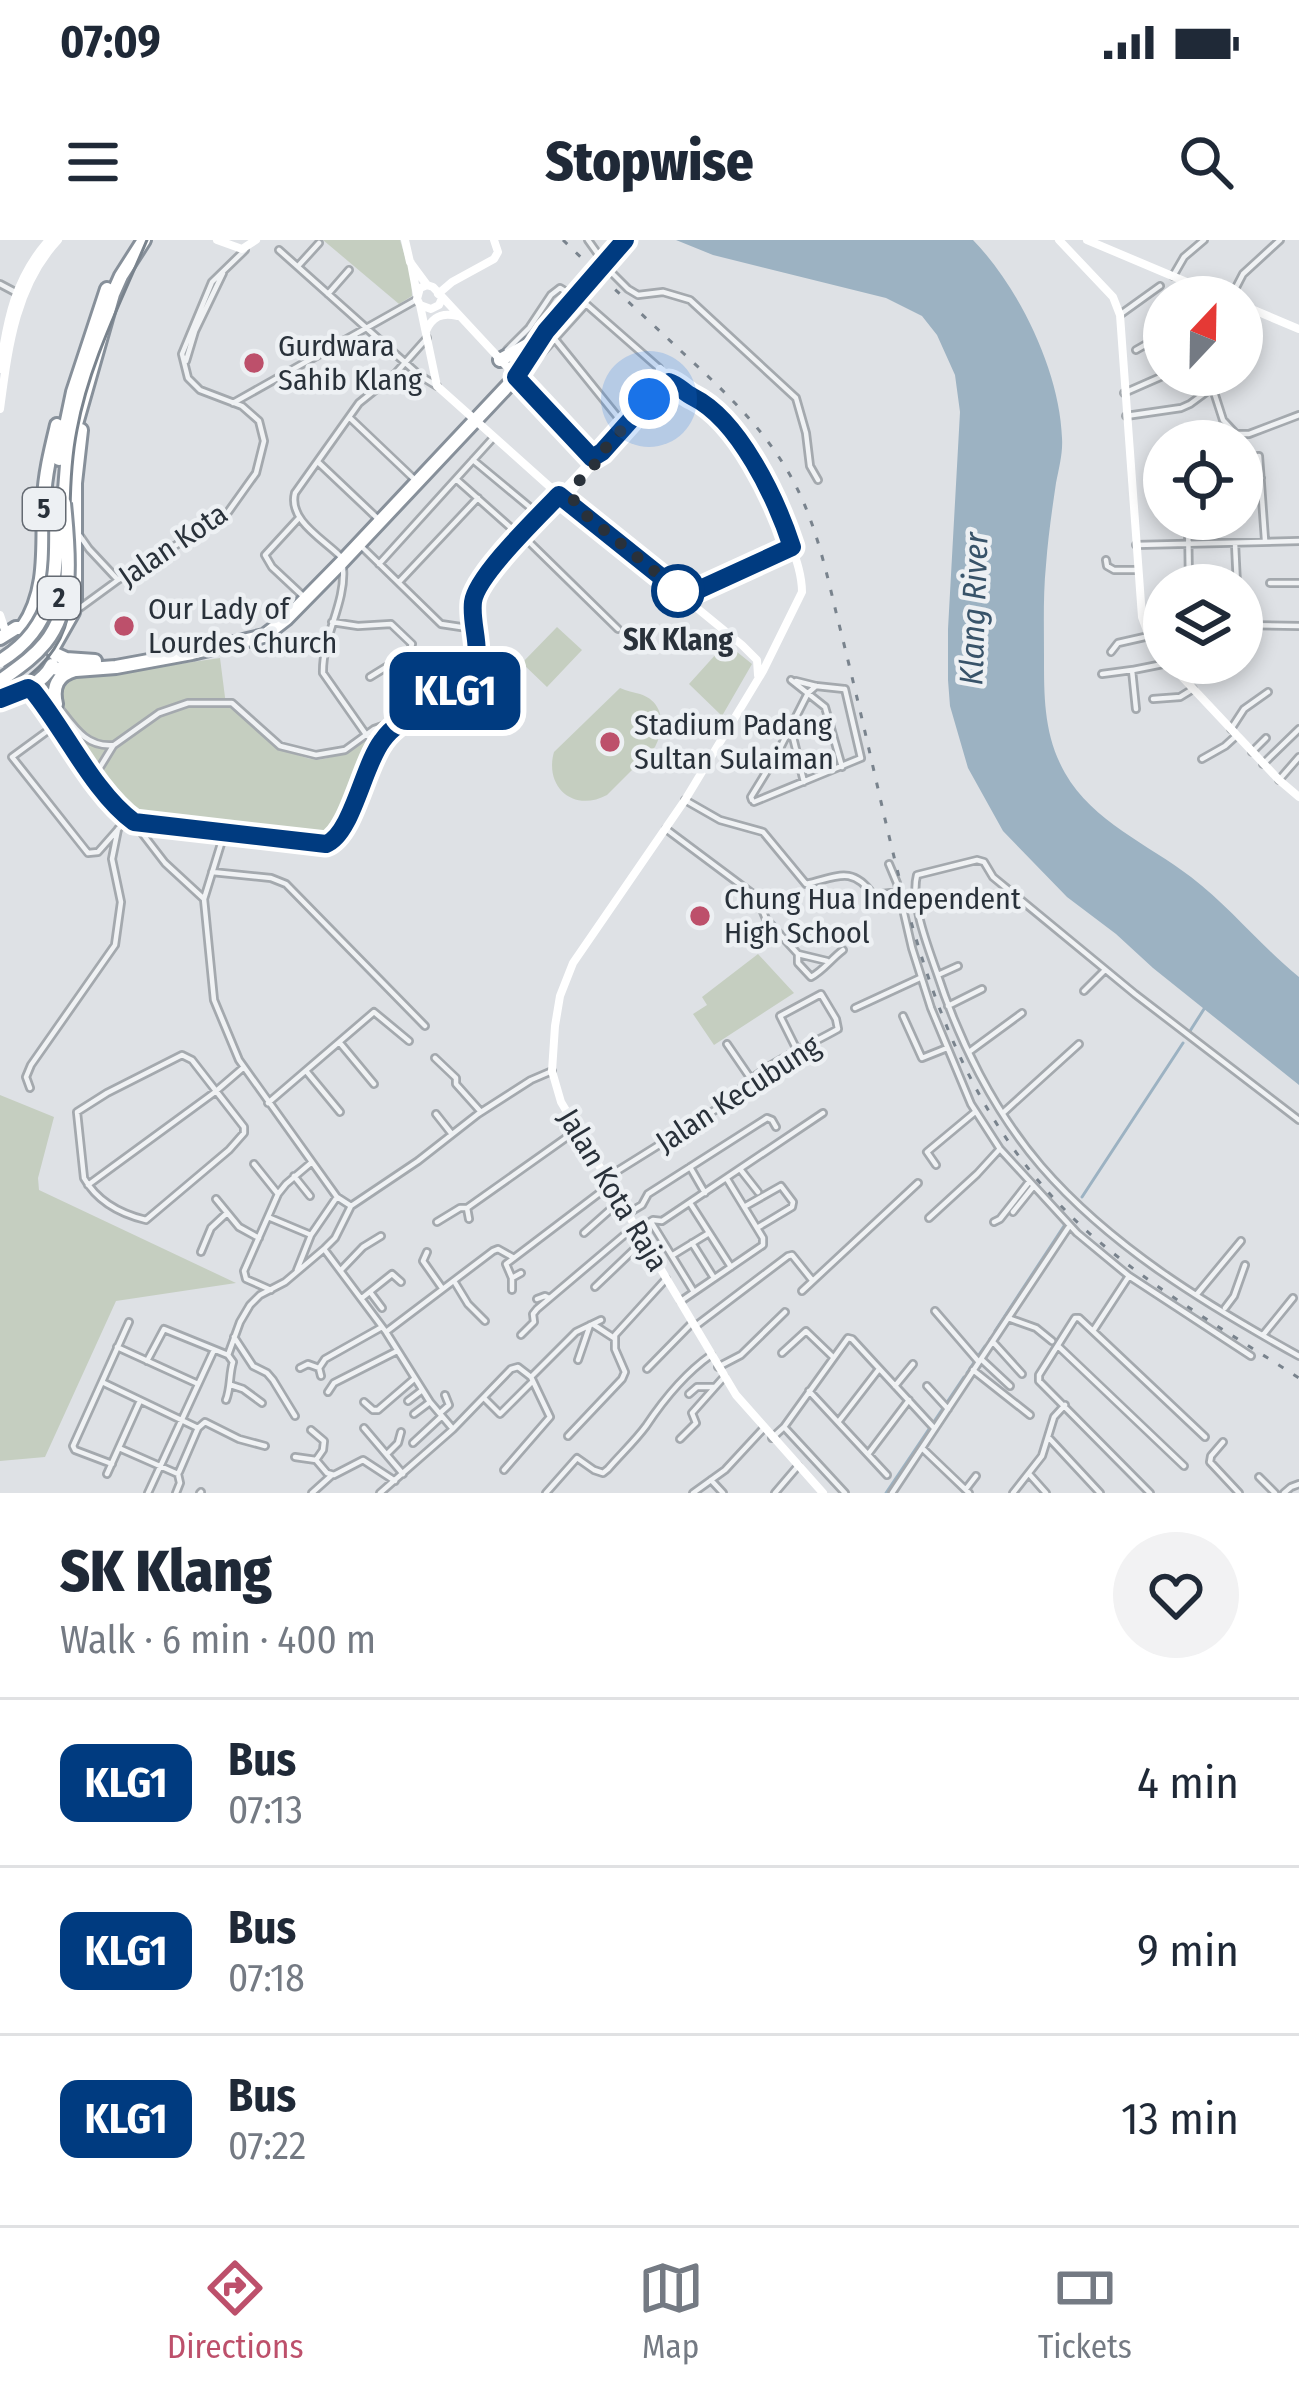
<!DOCTYPE html>
<meta charset="utf-8">
<style>
:root{--surface:#fff;--page:#f2f2f3;--text:#1f2937;--muted:#747a83;--line:#e0e1e3;--accent:#bd506b}
body{margin:0;font-family:"Fira Sans Condensed",sans-serif;background:var(--page);color:var(--text);height:100vh;display:flex;flex-direction:column;font-size:45px;white-space:nowrap}
*{box-sizing:border-box;margin:0}
p{font-size:39px;color:var(--muted)}
.icon{flex:none;width:66px;height:66px;fill:none;stroke:currentColor;stroke-width:2;stroke-linecap:round;stroke-linejoin:round}
.map{position:relative;height:1253px;overflow:hidden}
.details{display:flex;flex-direction:column;background:var(--surface);flex:1}
.details>*{flex:none}
.badge{padding:0 24px;border-radius:18px;font-size:42px;line-height:78px}
.needle{width:78px;rotate:22deg}
.controls{position:absolute;left:1143px;top:36px;display:grid;gap:24px}
.controls a{display:grid;place-items:center;width:120px;height:120px;border-radius:50%;background:var(--surface);box-shadow:0 6px 18px #0003;font-size:60px}
.you{position:absolute;width:60px;height:60px;margin:-30px;border:9px solid #fff;border-radius:50%;background:#1a73e8;box-shadow:0 0 0 18px #1a73e833}
.map>.badge{position:absolute;translate:-50% -50%;box-shadow:0 0 0 6px #fff}
.round{display:grid;place-items:center;flex:none;width:126px;height:126px;border-radius:63px;background:var(--page)}
.overview{display:flex;align-items:center;justify-content:space-between;height:204px;padding:0 60px}
h1{font-size:57px;font-weight:800;line-height:90px}
ul{padding:0;list-style:none}
li{display:flex;align-items:center;gap:36px;height:168px;padding:0 60px;border-top:3px solid var(--line)}
li div{flex:1}
li b{display:block;font-size:45px}
li em{font-style:normal}
li .badge{min-width:132px;font-weight:700;text-align:center}
.status{display:flex;justify-content:space-between;align-items:center;height:84px;padding:0 60px;background:var(--surface);direction:ltr}
.status svg{height:33px;fill:currentColor}
header{display:flex;justify-content:space-between;align-items:center;height:156px;padding:0 60px;background:var(--surface);font-size:54px;font-weight:800}
.menu{display:flex;justify-content:space-around;align-items:center;height:168px;border-top:3px solid var(--line);background:var(--surface);font-size:33px;color:var(--muted)}
.menu a{display:grid;justify-items:center;gap:6px}
.menu .selected{color:var(--accent)}
.map>svg:first-child{display:block}
.green{fill:#c5cec0}
.water{fill:#9cb2c2}
.lines{fill:none;stroke-linecap:round;stroke-linejoin:round}
.stream{stroke:#9cb2c2;stroke-width:3}
.street-casing{stroke:#a4a9ae;stroke-width:10}
.highway-casing{stroke:#87909a;stroke-width:18}
.street{stroke:#f0f2f4;stroke-width:4.5}
.secondary{stroke:#fff;stroke-width:8}
.highway{stroke:#fff;stroke-width:12}
.tram{stroke:#79838d;stroke-width:3}
.rail{stroke:#79838d;stroke-width:3;stroke-dasharray:6 12;stroke-linecap:butt}
.highway-bridge-casing{stroke:#87909a;stroke-width:18;stroke-linecap:butt}
.highway-bridge{stroke:#fff;stroke-width:12}
.line-casing{stroke:#fff;stroke-width:27}
.line{stroke:#003b80;stroke-width:18}
.walk{stroke:#29313a;stroke-width:12;stroke-dasharray:0 21.6}
.poi-dot{fill:#bd506b;stroke:#edf0f3;stroke-width:4.5}
.stop-dot{fill:#fff;stroke:#003b80;stroke-width:6}
.labels{text-anchor:middle;dominant-baseline:central;stroke-width:9;stroke-linejoin:round;paint-order:stroke}
.shield{fill:#edf0f3;stroke:#646a72;stroke-width:3}
.shield-label{font-size:27px;font-weight:bold;fill:#29313a}
.poi-label{font-size:30px;fill:#29313a;stroke:#edf0f3;text-anchor:start}
.street-label{font-size:30px;fill:#29313a;stroke:#edf0f3}
.stop-label{font-size:30px;font-weight:bold;fill:#29313a;stroke:#edf0f3}
.water-label{font-size:33px;font-style:italic;fill:#385369;stroke:#edf0f3}
</style>
<div class="status"><b>07:09</b><svg viewBox="0 0 49 12"><path d="M0 12V9h3v3zM5 12V6h3v6zM10 12V3h3v9zM15 12V0h3v12zM26 1h20v11H26zM47 4h2v5h-2z"/></svg></div>
<header><svg class="icon" aria-label="menu" viewBox="0 0 24 24"><path d="M4 6h16M4 12h16M4 18h16"/></svg>Stopwise<svg class="icon" aria-label="search" viewBox="0 0 24 24"><circle cx="10" cy="10" r="6"/><path d="M15 15l6 6"/></svg></header>
<div class="map">
<svg width="1299" height="1253" viewBox="0 0 1299 1253">
<rect width="100%" height="100%" fill="#dee1e5"/>
<!-- green -->
<path class="green" d="M 323,0 L 400,0 L 411,36 L 412,56 L 399,64 Z
M 557,387 L 582,410 L 547,447 L 522,423 Z
M 726,403 L 752,424 L 722,476 L 689,444 Z
M 220,418 L 226,465 C 254,473 263,505 295,514 C 304,517 313,521 323,519 C 350,515 367,493 392,486 C 364,510 353,556 338,589 L 331,597 L 273,587 L 148,575 L 127,565 L 60,477 L 62,442 L 73,434 L 123,432 Z
M 620,448 C 627,451 633,452 640,454 C 665,462 665,488 655,507 L 607,555 C 574,573 544,547 554,512 Z
M 758,714 L 794,753 L 714,805 L 693,774 L 707,765 L 702,757 Z
M 0,855 L 54,877 L 38,938 L 39,950 L 236,1043 L 116,1061 L 45,1217 L 0,1221 Z"/>
<!-- water -->
<path class="water" d="M 676,0 L 973,0 C 1019,47 1060,132 1062,198 C 1063,213 1059,228 1056,243 C 1052,270 1048,298 1046,325 C 1043,355 1044,387 1044,417 C 1044,458 1044,496 1065,533 C 1093,582 1148,604 1191,637 C 1230,667 1261,706 1299,737 L 1299,845 L 1153,728 L 1116,694 L 1067,657 L 1003,591 L 968,528 L 950,466 L 948,440 L 948,389 L 960,172 L 955,135 L 937,95 L 922,76 L 886,58 L 713,15 Z"/>
<g class="lines">
<!-- stream -->
<path class="stream" d="M 1190,791 L 1204,769
M 1082,957 L 1183,803
M 995,1091 L 1064,986
M 990,1099 L 991,1098
M 978,1116 L 985,1106
M 967,1133 L 975,1121
M 886,1253 L 964,1137"/>
<defs>
<path id="street" d="M 588,0 L 610,31 L 628,49 L 638,55 L 663,52 L 690,60 L 796,158 L 806,193 L 810,226 L 818,240
M 279,10 L 419,135 L 437,146
M 299,25 L 319,3
M 1173,36 L 1184,17 L 1204,0
M 0,44 L 17,53
M 328,54 L 349,30
M 1231,57 L 1243,34 L 1280,0
M 1121,74 L 1160,46
M 554,98 L 625,186
M 507,110 L 529,88 L 551,55 L 560,48 L 586,64 L 659,128
M 1136,110 L 1164,94
M 540,115 L 586,64
M 186,121 L 195,91 L 223,33
M 1124,153 L 1165,135
M 233,163 L 416,60
M 1126,176 L 1181,168 L 1190,164 L 1209,150 L 1214,152 L 1223,180 L 1236,194 L 1249,194 L 1299,175
M 350,178 L 413,238
M 1242,218 L 1259,216 L 1265,300
M 473,220 L 538,274
M 319,223 L 376,277
M 456,239 L 519,295
M 1242,242 L 1261,238
M 299,278 L 265,315 L 272,327 L 303,356
M 1188,279 L 1189,345
M 522,295 L 618,389
M 80,296 L 89,309 L 118,340
M 1235,303 L 1237,345
M 1136,305 L 1299,301
M 362,307 L 441,384 L 474,389
M 340,316 C 323,299 288,280 295,253 L 359,163 L 395,134 L 427,98
M 1106,320 L 1107,326 L 1114,330 L 1135,330
M 379,324 L 493,198
M 343,328 C 346,363 322,397 323,433 L 365,493 L 373,501 L 379,502
M 399,342 L 478,258
M 1270,343 L 1299,343
M 685,357 L 792,307
M 77,370 L 118,340 L 226,275 L 256,233 L 264,201 L 259,181 L 242,166 L 200,150 L 188,138 L 182,114 L 212,42 L 245,10
M 332,382 L 358,386 L 391,384 L 412,404 L 409,413 L 370,437
M 1242,385 L 1299,386
M 1111,412 L 1118,403 L 1149,396
M 1133,430 L 1168,423
M 1102,434 L 1132,430 L 1136,469
M 791,440 L 825,467 L 842,527
M 796,441 L 816,446 L 844,449
M 33,451 C 66,489 93,553 134,582 L 319,603 L 333,602 C 358,571 358,523 387,495 C 411,470 460,462 474,427 C 482,407 471,384 473,363 C 475,337 539,277 559,255
M 1153,459 L 1180,457 L 1193,449
M 57,465 C 73,485 85,508 114,505 L 159,473 L 188,463 L 232,463 L 280,506 L 316,515 L 345,510 L 374,489 L 402,479
M 57,484 L 12,517 L 88,613 L 98,612 L 128,578
M 791,489 L 804,542
M 1231,489 L 1244,469 L 1268,452
M 1252,512 L 1266,498
M 1202,519 L 1225,506 L 1236,496
M 1263,524 L 1299,489
M 94,537 L 113,506
M 1279,540 L 1299,517
M 685,560 L 720,580 L 763,592 L 806,644 C 835,638 852,624 873,655 L 899,652
M 752,560 L 751,557 L 775,518 L 808,453 L 816,446
M 754,562 L 861,518 L 845,449
M 135,584 L 165,623 L 204,659
M 666,589 L 757,657 L 766,679 L 798,714 L 798,723 L 811,737 C 823,731 831,719 843,710
M 224,594 L 204,659 L 214,760 L 239,820 L 337,957 L 351,966
M 889,624 L 897,643 L 912,708 L 931,768 L 971,864 L 1000,909 L 1077,993 L 1129,1036 L 1251,1116
M 212,632 L 271,638 L 286,644 L 425,786
M 790,703 L 810,689
M 798,714 L 827,721
M 938,735 L 958,726
M 1084,751 L 1105,730
M 948,766 L 982,749
M 855,768 L 920,738
M 903,776 L 922,818 L 947,808
M 340,803 L 374,844
M 727,804 L 751,839
M 969,812 L 1022,773
M 182,815 L 192,820 L 244,887 L 244,893 L 229,910 L 146,980 C 121,974 97,961 84,938 L 77,872 L 107,853 Z
M 435,818 L 456,838 L 456,844 L 481,872
M 307,832 L 340,872
M 30,848 L 26,837 L 31,825 L 115,705 L 121,662 L 112,619 L 118,589
M 268,863 L 374,772 L 409,801
M 1004,872 L 1079,804
M 436,874 L 451,893
M 1299,880 L 1135,754 L 993,637 L 984,622 L 977,620 L 917,635 C 910,662 928,707 937,733 C 959,801 994,871 1041,926 C 1111,1007 1207,1065 1299,1116
M 254,924 L 278,954
M 936,925 L 927,912 L 975,872
M 690,927 L 705,953
M 740,929 L 758,952
M 294,936 L 310,956
M 606,938 L 731,860 C 755,827 803,809 838,789 L 836,779 L 821,754 L 780,776 L 798,812
M 88,945 L 215,852 L 244,827
M 216,959 L 239,987 L 259,998
M 690,963 L 731,1027
M 744,967 L 781,946 L 793,962 L 792,967 L 757,988
M 1013,972 L 1033,947
M 627,974 L 642,965 L 648,954 L 767,878 L 772,880 L 776,887
M 268,977 L 311,995
M 929,978 L 977,934 L 998,911
M 469,979 L 467,968 L 577,890
M 437,982 L 460,968 L 467,968
M 651,982 L 694,1052
M 994,982 L 1000,979 L 1029,942
M 637,990 L 653,980 L 662,981 L 823,873
M 584,993 L 620,961
M 692,1003 L 714,1038
M 324,1009 L 386,1092 L 430,1162 L 453,1189
M 201,1012 L 211,988 L 227,973
M 427,1012 L 423,1021 L 442,1048
M 673,1015 L 709,993
M 297,1030 L 311,995 L 337,957
M 341,1030 L 363,1007 L 381,996
M 521,1033 L 512,1038 L 506,1024 L 610,945
M 454,1041 L 468,1064 L 485,1081
M 595,1047 L 643,1001
M 271,1050 L 246,1039 L 244,1031 L 278,954 L 286,944 L 312,922
M 512,1050 L 512,1038
M 802,1051 L 918,943
M 370,1052 L 382,1068
M 1197,1054 L 1241,1001
M 362,1058 L 392,1034 L 401,1042
M 537,1059 L 545,1056 L 549,1058
M 681,1061 L 763,1005 L 763,998 L 727,939
M 1225,1068 L 1234,1056 L 1245,1025
M 935,1071 L 978,1121
M 1008,1078 L 1036,1088 L 1052,1101
M 594,1085 L 614,1098
M 697,1085 L 788,1016 L 792,1015 L 812,1040
M 1093,1091 L 1129,1036
M 386,1092 L 493,1011 L 498,1009 L 514,1018
M 521,1095 L 534,1082 L 533,1074 L 537,1069 L 635,986
M 1263,1095 L 1293,1058
M 234,1097 L 253,1126 L 267,1133 L 273,1140 L 295,1176
M 994,1103 L 1022,1134
M 1058,1106 L 1184,1226
M 117,1107 L 198,1144
M 782,1113 L 806,1091 L 833,1117
M 981,1119 L 1010,1146
M 578,1120 L 590,1085
M 147,1121 L 164,1089 L 228,1115
M 718,1127 L 741,1115 L 785,1072
M 300,1128 L 308,1124 L 319,1128
M 647,1129 L 692,1083
M 973,1130 L 1030,1175
M 321,1136 L 319,1128 L 325,1119 L 382,1087
M 531,1137 L 576,1092 L 601,1080
M 102,1142 L 198,1188
M 231,1145 L 243,1149 L 262,1163
M 895,1146 L 913,1124
M 927,1146 L 948,1169
M 809,1151 L 887,1235
M 328,1152 L 334,1143 L 397,1111
M 689,1154 L 697,1147 L 715,1147
M 484,1158 L 500,1174 L 531,1143
M 226,1160 C 231,1148 229,1135 233,1122 L 228,1115 L 240,1082 L 250,1065 L 260,1055 L 285,1042 L 324,1009 L 335,998 L 351,966 L 418,921 L 478,874 L 531,840 L 552,831
M 408,1161 L 421,1151
M 364,1162 L 373,1170 L 378,1170 L 414,1139
M 440,1173 L 449,1165 L 445,1155
M 414,1174 L 430,1162
M 839,1181 L 879,1129
M 784,1187 L 845,1253
M 198,1188 L 205,1182 L 239,1199 L 265,1206
M 364,1188 L 403,1234
M 311,1190 L 324,1201 L 323,1210 L 316,1220 L 327,1233 L 334,1235 L 363,1220 L 395,1241
M 568,1196 L 622,1139 L 625,1132 L 615,1109 L 615,1095 L 666,1039
M 1048,1197 L 1100,1253
M 772,1198 L 784,1187 L 848,1098 L 852,1099 L 934,1188
M 680,1199 L 696,1183 L 692,1173 L 724,1137
M 1223,1202 L 1211,1216 L 1210,1222 L 1239,1253
M 413,1203 L 442,1176
M 119,1208 L 178,1234 L 180,1243 L 176,1253
M 922,1208 L 969,1253
M 869,1213 L 909,1160
M 387,1214 L 398,1203 L 401,1192
M 295,1217 L 316,1220
M 112,1224 L 75,1210 L 73,1206 L 129,1082
M 179,1232 L 198,1188
M 107,1234 L 139,1163
M 1030,1235 L 1046,1253
M 1259,1237 L 1275,1253
M 711,1240 L 723,1253
M 966,1249 L 976,1236
M 148,1253 L 214,1110
M 200,1253 L 201,1252
M 312,1253 L 332,1235
M 380,1253 L 453,1189 L 511,1129 L 518,1127 L 531,1137 L 550,1177 L 504,1230
M 546,1253 L 577,1218 L 594,1230 L 603,1233 L 608,1229 C 620,1215 635,1201 646,1186 C 664,1159 684,1134 711,1115
M 693,1253 L 725,1230 L 763,1189
M 775,1253 L 798,1226
M 892,1253 L 1068,988
M 1013,1253 L 1042,1216 L 1054,1177 L 1065,1165
M 1150,1253 L 1039,1141 L 1039,1135 L 1075,1078 L 1079,1078 L 1205,1197
M 1284,1253 L 1291,1247 L 1299,1244"/>
<path id="highway" d="M 500,120 L 529,104
M 59,219 L 73,152 L 107,49
M 64,263 L 68,212 L 113,54 L 121,36 L 144,0
M 23,387 C 49,349 42,303 44,259 C 45,234 51,210 57,185
M 0,398 L 16,388 L 27,388
M 52,409 L 73,372 L 75,360 L 75,243 L 81,190
M 55,414 L 66,419 L 95,421
M 51,428 L 76,430 L 116,427 L 192,413 L 264,396 L 286,379 L 341,323 L 516,137 L 546,91
M 0,459 C 19,454 43,443 52,425
M 56,464 C 52,447 57,435 75,430"/>
</defs>
<!-- street casing -->
<use href="#street" class="street-casing"/>
<!-- highway casing -->
<use href="#highway" class="highway-casing"/>
<!-- street -->
<use href="#street" class="street"/>
<!-- secondary -->
<path class="secondary" d="M 217,0 L 242,9 L 256,0
M 405,0 L 410,22 L 427,45
M 1059,0 L 1113,57 L 1120,75 L 1142,377 L 1149,396 L 1164,417
M 1087,0 L 1222,57
M 411,23 L 417,55
M 438,54 L 452,42 L 494,19 L 498,12 L 494,0
M 442,58 L 439,65 L 431,69 L 420,65 L 417,59 L 420,48 L 427,45 L 433,47 L 592,218
M 420,65 L 437,146 L 559,255 L 742,405 L 757,420 L 758,435
M 1242,65 L 1299,89
M 426,91 C 432,77 442,72 457,76
M 0,129 C 7,80 15,38 49,0
M 660,129 C 719,181 764,221 789,298 C 795,316 802,334 802,352 L 763,431 L 685,560 L 573,723 L 560,756 L 555,786 L 552,831 L 561,862 L 736,1155 L 823,1253
M 0,169 C 8,109 15,46 58,0
M 559,255 L 660,147 L 664,140 L 661,131
M 574,264 L 572,251 L 602,213
M 0,375 L 6,393
M 1169,423 L 1279,540 L 1299,557"/>
<!-- highway -->
<use href="#highway" class="highway"/>
<!-- tram -->
<path class="tram" d="M 0,458 C 20,443 40,430 54,409 C 79,372 70,324 70,282 C 70,252 71,220 77,190 C 89,124 121,62 147,0"/>
<!-- rail -->
<path class="rail" d="M 563,0 C 602,38 643,75 682,112 C 723,150 762,186 790,235 C 814,277 825,326 836,372 C 847,416 858,461 868,505 C 910,687 943,862 1089,993 C 1153,1049 1228,1092 1299,1138"/>
<defs>
<path id="highway-bridge" d="M 546,91 L 625,0
M 0,421 C 63,383 56,325 56,260
M 0,441 C 16,429 32,419 45,403 C 76,365 68,308 64,263"/>
</defs>
<!-- highway-bridge casing -->
<use href="#highway-bridge" class="highway-bridge-casing"/>
<!-- highway-bridge -->
<use href="#highway-bridge" class="highway-bridge"/>
</g>
<g class="lines">
<defs>
<path id="line" d="M 0,459 L 28,448 L 33,451 C 65,490 94,553 134,582 L 326,604 C 352,594 363,526 382,501 C 403,470 449,466 470,435 C 485,413 470,387 473,362 C 476,336 539,276 559,255 L 685,356 L 792,307 C 776,258 739,180 693,157 C 684,153 679,145 669,142 L 660,147 L 602,212 L 592,218 L 516,137 L 546,91 L 625,0"/>
</defs>
<!-- line casing -->
<use href="#line" class="line-casing"/>
<!-- line -->
<use href="#line" class="line"/>
<!-- walk -->
<path class="walk" d="M 649,159 L 602,212 L 602,217 C 588,232 566,246 576,267 L 685,356 L 678,351"/>
</g>
<!-- markers -->
<g class="poi-dot">
<circle cx="254" cy="123" r="12"/>
<circle cx="124" cy="386" r="12"/>
<circle cx="610" cy="502" r="12"/>
<circle cx="700" cy="676" r="12"/>
</g>
<circle class="stop-dot" cx="678" cy="351" r="24"/>
<g class="labels">
<!-- shield labels -->
<g class="shield">
<rect x="23" y="248" width="42" height="42" rx="9"/>
<rect x="38" y="337" width="42" height="42" rx="9"/>
</g>
<g class="shield-label">
<text x="44" y="269">5</text>
<text x="59" y="358">2</text>
</g>
<!-- poi labels -->
<g class="poi-label">
<text x="278" y="106">Gurdwara<tspan x="278" dy="34">Sahib Klang</tspan></text>
<text x="148" y="369">Our Lady of<tspan x="148" dy="34">Lourdes Church</tspan></text>
<text x="634" y="485">Stadium Padang<tspan x="634" dy="34">Sultan Sulaiman</tspan></text>
<text x="724" y="659">Chung Hua Independent<tspan x="724" dy="34">High School</tspan></text>
</g>
<!-- street labels -->
<g class="street-label">
<text transform="translate(173 305) rotate(-34)">Jalan Kota</text>
<text transform="translate(738 854) rotate(-33)">Jalan Kecubung</text>
<text transform="translate(613 950) rotate(59)">Jalan Kota Raja</text>
</g>
<!-- stop labels -->
<g class="stop-label">
<text x="678" y="400">SK Klang</text>
</g>
<!-- water labels -->
<g class="water-label">
<text transform="translate(974 369) rotate(-88)">Klang River</text>
</g>
</g>
</svg>
<div class="controls">
<a><svg class="needle" viewBox="-14 -14 28 28"><path d="M0-13l5 13h-10z" fill="#e53935"/><path d="M0 13l5-13h-10z" fill="#747a83"/></svg></a>
<a><svg class="icon" aria-label="locate" viewBox="0 0 24 24"><circle cx="12" cy="12" r="6"/><path d="M12 2v4M12 18v4M2 12h4M18 12h4"/></svg></a>
<a><svg class="icon" aria-label="layers" viewBox="0 0 24 24"><path d="M12 4l9 5-9 5-9-5zM3 14l9 5 9-5"/></svg></a>
</div>
<div class="you" style="left:649px;top:159px"></div>
<b class="badge" style="left:455px;top:451px;background:#003b80;color:#fff">KLG1</b>
</div>
<section class="details">
<div class="overview"><div><h1>SK Klang</h1><p>Walk · 6 min · 400 m</p></div><a class="round"><svg class="icon" aria-label="heart" viewBox="0 0 24 24"><path d="M12 20l-8-8c-3-5 5-10 8-4 3-6 11-1 8 4z"/></svg></a></div>
<ul>
<li><span class="badge" style="background:#003b80;color:#fff">KLG1</span><div><b>Bus</b><p>07:13</p></div><em>4 min</em></li>
<li><span class="badge" style="background:#003b80;color:#fff">KLG1</span><div><b>Bus</b><p>07:18</p></div><em>9 min</em></li>
<li><span class="badge" style="background:#003b80;color:#fff">KLG1</span><div><b>Bus</b><p>07:22</p></div><em>13 min</em></li>
</ul>
</section>
<nav class="menu">
<a class="selected"><svg class="icon" aria-label="directions" viewBox="0 0 24 24"><path d="M12 3l9 9-9 9-9-9zM9 14v-3h6M13 9l2 2-2 2"/></svg>Directions</a>
<a><svg class="icon" aria-label="map" viewBox="0 0 24 24"><path d="M3 6l6-2 6 2 6-2v14l-6 2-6-2-6 2zM9 4v14M15 6v14"/></svg>Map</a>
<a><svg class="icon" aria-label="tickets" viewBox="0 0 24 24"><path d="M3 7h18v10H3zM15 7v10"/></svg>Tickets</a>
</nav>
